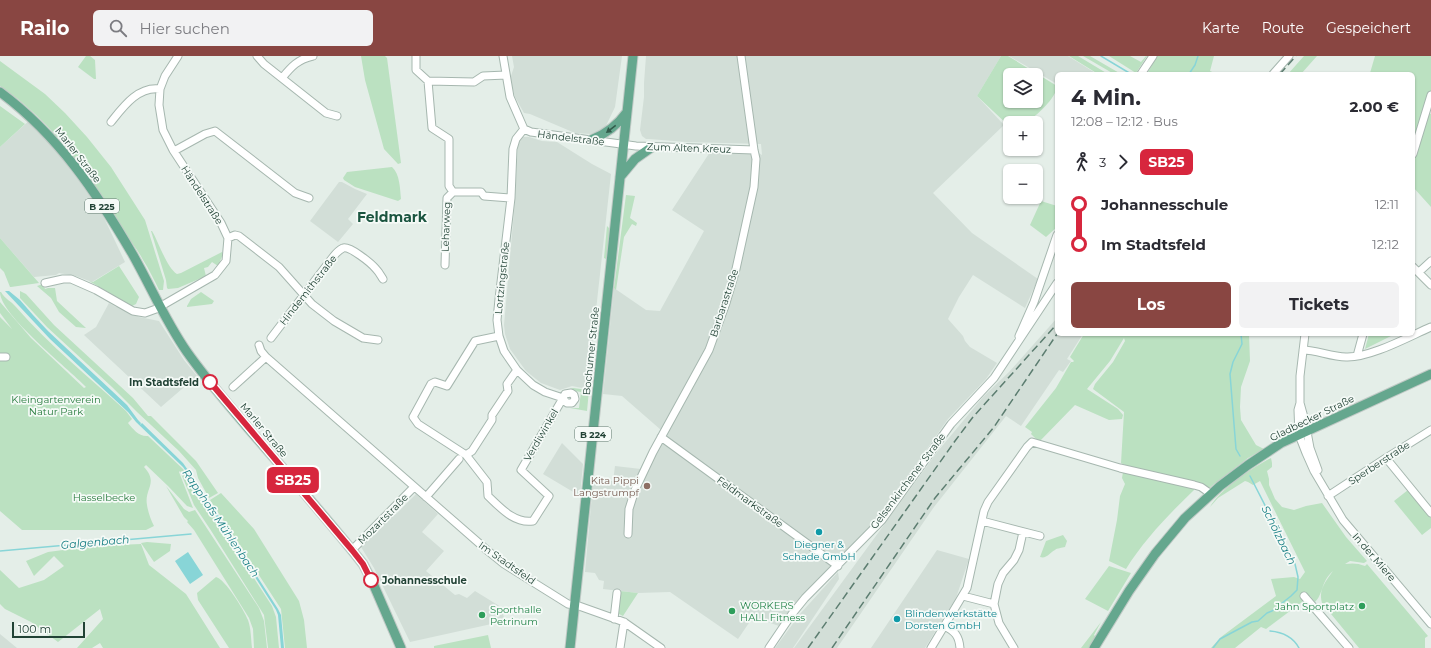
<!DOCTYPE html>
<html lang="de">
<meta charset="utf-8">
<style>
:root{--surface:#fff;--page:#f2f2f3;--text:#2b2b33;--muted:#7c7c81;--accent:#894642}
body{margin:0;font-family:Montserrat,sans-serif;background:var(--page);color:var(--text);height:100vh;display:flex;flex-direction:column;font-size:15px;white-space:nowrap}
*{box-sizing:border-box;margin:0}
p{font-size:13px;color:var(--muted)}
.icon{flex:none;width:22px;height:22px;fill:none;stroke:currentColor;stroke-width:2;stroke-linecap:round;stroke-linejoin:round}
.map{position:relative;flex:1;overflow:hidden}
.drawer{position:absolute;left:1055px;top:16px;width:360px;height:264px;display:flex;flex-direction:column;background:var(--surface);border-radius:6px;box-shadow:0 1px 3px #0004}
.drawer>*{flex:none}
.badge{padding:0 8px;border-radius:6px;font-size:14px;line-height:26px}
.tools{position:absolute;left:1003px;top:12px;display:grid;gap:8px}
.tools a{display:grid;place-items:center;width:40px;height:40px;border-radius:6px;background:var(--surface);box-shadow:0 1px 3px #0004;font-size:20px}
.scale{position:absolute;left:12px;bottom:10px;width:73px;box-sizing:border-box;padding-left:4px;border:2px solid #214235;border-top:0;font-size:11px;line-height:14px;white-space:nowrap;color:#214235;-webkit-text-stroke:3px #f5faf7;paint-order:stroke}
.map>.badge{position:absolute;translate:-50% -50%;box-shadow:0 0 0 2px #fff}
.legs{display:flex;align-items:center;gap:6px;height:44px;padding:0 16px;font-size:13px}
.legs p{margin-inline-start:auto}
.overview{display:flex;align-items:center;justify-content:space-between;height:68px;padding:0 16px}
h1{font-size:22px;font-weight:700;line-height:30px}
.button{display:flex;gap:8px;margin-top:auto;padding:8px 16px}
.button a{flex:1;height:46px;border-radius:6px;background:var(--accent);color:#fff;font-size:16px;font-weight:700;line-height:46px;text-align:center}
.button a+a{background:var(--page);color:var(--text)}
ul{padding:0 16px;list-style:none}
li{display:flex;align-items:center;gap:14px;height:40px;font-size:15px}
li i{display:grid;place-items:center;width:6px;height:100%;margin:0 5px;background:currentColor}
li i::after{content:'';width:10px;height:10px;margin:-5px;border:3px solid;border-radius:50%;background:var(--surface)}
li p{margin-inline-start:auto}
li:first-child i{background:linear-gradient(#0000 50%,currentColor 0)}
li:last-child i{background:linear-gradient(currentColor 50%,#0000 0)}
header{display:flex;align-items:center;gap:24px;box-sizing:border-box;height:56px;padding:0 20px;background:var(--accent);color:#fff}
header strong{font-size:19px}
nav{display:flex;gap:22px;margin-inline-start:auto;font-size:14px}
.search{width:280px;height:36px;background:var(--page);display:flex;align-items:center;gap:10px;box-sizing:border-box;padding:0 14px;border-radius:6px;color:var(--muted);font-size:15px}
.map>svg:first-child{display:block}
.built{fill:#d2ded7}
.green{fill:#bbe1c1;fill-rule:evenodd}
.water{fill:#88d5d7}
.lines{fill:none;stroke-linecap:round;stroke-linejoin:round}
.stream{stroke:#88d5d7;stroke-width:1.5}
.minor-casing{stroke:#a6b7af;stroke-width:9}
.major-casing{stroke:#c1cac6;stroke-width:11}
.minor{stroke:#fff;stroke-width:7}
.major{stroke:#65a78e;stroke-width:9}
.rail{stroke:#5c7d70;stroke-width:1.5;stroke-dasharray:8 4;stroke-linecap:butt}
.oneway{fill:#325b4b}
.line-1-casing{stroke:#fff;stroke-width:9}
.line-1{stroke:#d7263d;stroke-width:6}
.stop-1-dot{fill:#fff;stroke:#d7263d;stroke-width:2}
.education-dot{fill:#8d6e63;stroke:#f5faf7;stroke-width:1.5}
.culture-dot{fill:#0f9aa8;stroke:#f5faf7;stroke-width:1.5}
.leisure-dot{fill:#2e9e5b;stroke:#f5faf7;stroke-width:1.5}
.labels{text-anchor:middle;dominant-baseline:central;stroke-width:3.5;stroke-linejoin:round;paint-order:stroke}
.shield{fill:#f5faf7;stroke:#61796f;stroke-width:1}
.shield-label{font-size:9px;font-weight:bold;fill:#214235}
.street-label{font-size:10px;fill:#214235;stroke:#f5faf7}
.stop-label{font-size:10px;font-weight:bold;fill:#214235;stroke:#f5faf7;text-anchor:end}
.park-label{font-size:10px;fill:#287c3e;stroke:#f5faf7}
.education-label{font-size:10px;fill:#785e54;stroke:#f5faf7;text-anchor:end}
.culture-label{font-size:10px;fill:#0d838f;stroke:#f5faf7}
.leisure-label{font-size:10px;fill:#27864d;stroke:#f5faf7;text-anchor:start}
.water-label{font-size:11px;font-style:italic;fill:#167e83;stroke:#f5faf7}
.district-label{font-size:14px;font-weight:bold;fill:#1b5540;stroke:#f5faf7}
</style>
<header>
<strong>Railo</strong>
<div class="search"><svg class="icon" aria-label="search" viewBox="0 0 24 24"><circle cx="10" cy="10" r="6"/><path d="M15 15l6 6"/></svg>Hier suchen</div>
<nav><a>Karte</a><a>Route</a><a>Gespeichert</a></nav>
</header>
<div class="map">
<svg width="1431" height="592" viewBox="0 0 1431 592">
<rect width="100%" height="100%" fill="#e4eee8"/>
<!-- built -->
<path class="built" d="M 512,0 L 622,0 L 615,51 L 604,74 L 600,76 L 591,78 L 575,77 L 530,58 L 524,57 L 515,41 L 510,23 L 514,11 Z
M 646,0 L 1001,0 L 977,40 L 1004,69 L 933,137 L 972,177 L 1038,223 L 1025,252 L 973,219 L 959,241 L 948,263 L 963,280 L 965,285 L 970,291 L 997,307 L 986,323 L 948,363 L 878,462 L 798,544 L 779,570 L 753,561 L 738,583 L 670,536 L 638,537 L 603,533 L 604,525 L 599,524 L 595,517 L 585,516 L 593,428 L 608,429 L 608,428 L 610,428 L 611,425 L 613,425 L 615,410 L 641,413 L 661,374 L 622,340 L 603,338 L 614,232 L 646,254 L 660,255 L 704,175 L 672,154 L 712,93 L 754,94 L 762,99 L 761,88 L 686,86 L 649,83 L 646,83 L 642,80 L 640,74 L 644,41 L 644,27 Z
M 1009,0 L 1068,0 L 1097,18 L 1057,18 L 1057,28 Z
M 32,62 L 88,128 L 125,206 L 92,226 L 76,220 L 59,217 L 56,219 L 34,221 L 0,182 L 0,91 Z
M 522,81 L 529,81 L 542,85 L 557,86 L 592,108 L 611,118 L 588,327 L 582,332 L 572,330 L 560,334 L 541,327 L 526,315 L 510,293 L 505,278 L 504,269 L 515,144 L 518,88 L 519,84 Z
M 339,126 L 342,126 L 355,133 L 367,138 L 348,163 L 353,168 L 338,186 L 310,165 Z
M 109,247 L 116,251 L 119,250 L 139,261 L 159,265 L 184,304 L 197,320 L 161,351 L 84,279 L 96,271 Z
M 1057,262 L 1057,278 L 1083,278 L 1067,303 L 1071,305 L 1063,316 L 1059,314 L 1021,370 L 1006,360 L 934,451 L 837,592 L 794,592 L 938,395 L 983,341 L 1009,316 Z
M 562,387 L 583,408 L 580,440 L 543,418 Z
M 416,438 L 438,458 L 422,476 L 444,495 L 426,515 L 455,539 L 459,538 L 467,542 L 475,535 L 501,551 L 505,565 L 410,586 L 374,512 L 361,491 L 390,460 L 396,458 Z
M 937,494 L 969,503 L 956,542 L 925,592 L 871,592 Z
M 838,516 L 839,523 L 793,592 L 775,592 L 800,558 Z
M 0,578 L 17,592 L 0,592 Z"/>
<!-- green -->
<path class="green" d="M 86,0 L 90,0 L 95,4 L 96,23 L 94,23 L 78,11 Z
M 361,0 L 385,0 L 387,2 L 401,107 L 398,108 L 384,93 L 365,24 Z
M 1001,0 L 1008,0 L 1057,30 C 1057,41 1036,61 1026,66 C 1022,68 1015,67 1010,67 L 1010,71 L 977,40 ZM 1010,19 L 1036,19 L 1036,45 L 1010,45 Z
M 1069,0 L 1078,0 L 1108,18 L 1098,18 Z
M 1083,0 L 1090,0 L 1121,18 L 1114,18 Z
M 1109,0 L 1130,0 L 1141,6 L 1146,0 L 1147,0 L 1136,17 Z
M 1157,0 L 1214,0 L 1210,15 L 1217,18 L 1147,18 Z
M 1304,0 L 1317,0 L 1301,18 L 1288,18 Z
M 1375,0 L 1431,0 L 1431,35 L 1413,88 L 1413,18 L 1370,17 Z
M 0,5 L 45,38 L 65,57 L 87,81 L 111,111 L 145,164 L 164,225 L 163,234 L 159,234 C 154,224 149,213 143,204 C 138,194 130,185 124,176 C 91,121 54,66 0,30 Z
M 0,50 L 25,68 L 0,91 Z
M 1429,57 L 1431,58 L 1431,151 L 1413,131 L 1413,108 Z
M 392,111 C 400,118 400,133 401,143 L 398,145 L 355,131 L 344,124 L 343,122 L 347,116 Z
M 626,139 L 635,140 L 630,162 L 637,167 L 636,170 L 632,168 L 624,181 L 616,234 L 614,232 Z
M 1041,145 L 1057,150 L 1057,171 L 1046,181 L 1030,169 Z
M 607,170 L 611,174 L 608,202 L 606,203 L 604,202 Z
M 151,175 L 152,175 C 158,185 167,212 177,218 L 181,217 L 222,196 L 223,198 L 218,210 L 212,206 L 208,211 L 204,212 L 206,220 L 178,232 L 168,233 L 167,232 L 166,224 Z
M 0,182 L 39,227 L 11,231 L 10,231 L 4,216 L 0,212 Z
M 119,210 L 139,241 L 136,248 L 132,250 L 89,225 L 93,226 Z
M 43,228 L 45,233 L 48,232 L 55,232 L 57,245 L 86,272 L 76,271 L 59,256 L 51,242 L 37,230 Z
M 20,235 L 26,238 L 54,269 L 133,342 L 148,360 L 151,360 L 196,405 L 218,437 L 209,442 L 198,422 L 196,414 L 179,395 L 137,356 L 112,331 L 47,271 L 20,242 Z
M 0,236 L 1,236 C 5,243 11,245 16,251 C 49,289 89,321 126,355 L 132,363 L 128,367 C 133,373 139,381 148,380 L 183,413 L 272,550 L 276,561 L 279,592 L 268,592 L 264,559 L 210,473 L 194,449 L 180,415 L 179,416 L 193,452 L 187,450 L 168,430 L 146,409 L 144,411 C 159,427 144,433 147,449 C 148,456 151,464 154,470 L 146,474 L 22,474 L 0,455 L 0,261 L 12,273 L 0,257 L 0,246 L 31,282 L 84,332 L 86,331 C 68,312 0,259 0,236 Z
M 201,236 L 214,245 L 212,248 L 187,251 L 187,250 L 191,243 Z
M 1084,278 L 1249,278 L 1250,305 L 1241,331 L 1240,351 L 1241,364 L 1256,389 L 1264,393 L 1248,402 L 1209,432 C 1182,419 1148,421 1121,407 L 1124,356 L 1093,333 L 1095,328 L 1113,306 L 1125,285 L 1124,282 L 1110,305 L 1087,333 L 1118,353 L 1123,359 L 1122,363 L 1109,364 L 1075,349 L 1039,386 L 1031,378 L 1032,376 L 1025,371 L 1056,332 L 1071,306 L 1073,306 L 1074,305 L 1070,301 Z
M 1369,278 L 1385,278 L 1391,280 L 1365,293 Z
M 573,332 L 589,334 L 587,355 L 570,352 L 579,352 L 581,336 L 568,334 Z
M 1271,402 L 1272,407 L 1272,411 L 1267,415 L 1269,423 L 1269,429 L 1275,443 L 1282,451 L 1294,454 L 1306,450 L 1322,447 L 1346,481 L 1367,505 L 1364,507 L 1350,505 L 1345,508 C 1352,507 1358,507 1365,510 L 1367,508 L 1428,580 L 1425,582 L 1425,592 L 1359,592 L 1322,547 C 1318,534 1326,525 1333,515 C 1321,525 1323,539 1315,546 L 1310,540 L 1266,573 L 1261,571 L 1235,592 L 1211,592 L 1221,581 L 1276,540 L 1271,523 L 1294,521 L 1300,523 L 1305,516 L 1260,425 L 1253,429 L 1248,426 L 1245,425 L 1218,442 L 1210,451 C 1219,434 1253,411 1271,402 Z
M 1123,416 L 1194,431 L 1194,434 C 1169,458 1144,484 1126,513 L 1109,505 L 1117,464 L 1120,440 L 1125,428 L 1122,422 Z
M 166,430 L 184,453 L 189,456 L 195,454 L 259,552 L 264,565 L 267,592 L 254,592 L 253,573 L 249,562 L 194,474 L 187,466 L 188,465 L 184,461 Z
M 1408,434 L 1431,462 L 1431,472 L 1422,479 L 1394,445 Z
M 221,437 L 254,473 L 299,545 L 304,564 L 307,592 L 285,592 L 281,553 L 210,444 Z
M 1063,479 L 1067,485 L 1065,491 C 1062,492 1057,492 1055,494 C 1049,497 1047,503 1040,501 L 1046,485 Z
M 147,486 L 171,488 L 170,495 L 154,506 L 141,487 Z
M 141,488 L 149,509 L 186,538 L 220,592 L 103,592 L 100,587 L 92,592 L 77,592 L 103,563 L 100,553 L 58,586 L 31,566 L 5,553 L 0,548 L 0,514 L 19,532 L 44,524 L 64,510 L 54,500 L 34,520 L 26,505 L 48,496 L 93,490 Z
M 1109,510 L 1131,517 L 1108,555 L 1085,543 Z
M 216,521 C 225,523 244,554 248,564 C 251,572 251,583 252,592 L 229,592 L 198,544 L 197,537 Z
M 620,535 L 638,537 L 623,560 L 617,557 Z
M 1101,566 L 1094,579 L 1096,581 L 1089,592 L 1081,592 Z
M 488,579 L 491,592 L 434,592 L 434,590 Z"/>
<!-- water -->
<path class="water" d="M 5,235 L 9,235 L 20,244 L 33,259 L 48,275 L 127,349 L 138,364 L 141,367 L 140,369 L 142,367 L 183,407 L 208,443 L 206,444 L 183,411 L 136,366 L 128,356 L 50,283 Z
M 209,445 L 278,553 L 281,559 L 284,592 L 281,592 L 278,559 L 276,554 L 207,446 Z
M 188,496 L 203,519 L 190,528 L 175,505 Z"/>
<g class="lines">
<!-- stream -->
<path class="stream" d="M 1101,0 L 1131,18
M 1189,18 L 1195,9 L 1198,0
M 1240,400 L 1236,393 L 1230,318 L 1233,306 L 1242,288 L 1241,278
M 0,495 L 191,478
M 1270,575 C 1282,576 1293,581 1299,592
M 1213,592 L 1220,583 L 1252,566 L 1258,565 L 1267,557 L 1272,555 L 1291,540 L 1297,534 L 1298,521 L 1295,508 L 1250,420"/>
<defs>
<path id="minor" d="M 257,0 L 264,8 L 326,57 L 337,60
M 416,0 L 416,14 L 428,25 L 474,26 L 483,20 L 506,19
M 503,0 L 510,41 L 524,73 L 531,76 L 636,90 L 754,94
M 1141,18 L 1153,0
M 1273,18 L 1289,0
M 282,22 C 291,11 298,3 313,0
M 428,25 L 432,72 L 449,83 L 449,130 L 453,136 L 481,136 L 484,140 L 511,142
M 111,66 C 123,51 138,30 160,33
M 174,95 L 205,78 L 215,75 L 295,137 L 309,142
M 1413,98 L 1431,39
M 228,182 L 235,179 L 239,180 L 279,211 L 312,248 L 334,265 L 363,282 L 378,284
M 445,209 L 447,142 L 453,136
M 1413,211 L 1431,229
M 1419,216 L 1431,205
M 45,227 L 63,223 L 71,223 L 96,234 L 133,255 L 145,257 L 156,253 L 215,219 L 226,205 L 228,182 L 221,167 L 173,94 L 163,74 L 159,49 L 160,33 L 165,20 L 178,0
M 1305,278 L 1300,320 L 1300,347 L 1298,354 L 1299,379 L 1306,397 L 1314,415 L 1343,464 L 1431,568
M 499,280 L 475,285 L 447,330 L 435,326 L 431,328 L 413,361 L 418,368 L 466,399 L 487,426 L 488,440 C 500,451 514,468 533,465 L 549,440 L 521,414 L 563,342 L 565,338 L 571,337 L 574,339 L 575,343 L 572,347 L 567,347 L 564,344 L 563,342 L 545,336 L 533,329 L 517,314 L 504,295 L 499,280 L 497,264 L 499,243 L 511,142 L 513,93 L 516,83 L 524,73
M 1019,280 L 1034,246 L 1057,179
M 271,282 L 333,201 C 336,197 339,194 343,192 C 350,190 371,207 376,213 C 379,216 381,220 383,223
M 259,289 L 261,295 L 266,301
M 1303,294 C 1317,294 1331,301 1346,301 C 1370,302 1408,281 1431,271
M 1357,300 L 1363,278
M 0,301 L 6,301
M 233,331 L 266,301 L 488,495 L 504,508 L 568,548 L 579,550 L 624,566 L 661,592
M 1300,347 L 1305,365 L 1310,392 L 1318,414
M 661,381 L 838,510
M 466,399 L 472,395 L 492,364 L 492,359 L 508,335 L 507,328 L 517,314
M 1386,402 L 1431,457
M 1328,440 L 1386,402 L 1431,374
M 426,441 L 459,403
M 982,465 L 1040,480
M 628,478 L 629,453 L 635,434 L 653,396 L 709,294 L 726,247 L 736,213 L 754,131 L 756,103 L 754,94 L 741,0
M 352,494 L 414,431
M 963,540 L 994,548
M 1304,540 L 1349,592
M 614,563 L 617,537
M 944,570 C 955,575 959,580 960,592
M 620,592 L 624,566
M 769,592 L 792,558 L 805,542 L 882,464 L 951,368 L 994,322 L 1057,227
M 931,592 L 967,532 L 984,455 L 988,446 L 1027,391 L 1032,386 L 1120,412 L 1194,429 L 1201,431 L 1211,438
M 1014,592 L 999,567 L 994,548 L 998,528 L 1003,517 L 1014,504 L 1019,494 L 1023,476"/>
<path id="major" d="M 0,36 C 58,79 97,137 133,199 C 151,231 166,266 187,296 C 206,323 227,347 248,372 C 287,417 326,461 363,508 L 372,525 L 401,592
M 591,84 C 606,78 617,70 627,56
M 620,121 L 635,103 L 652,91
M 570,592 L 633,0
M 1094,592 L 1129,535 L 1155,498 L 1185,462 L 1220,430 L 1248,409 L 1281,387 L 1431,318"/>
</defs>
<!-- minor casing -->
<use href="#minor" class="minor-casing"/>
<!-- major casing -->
<use href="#major" class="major-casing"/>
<!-- minor -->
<use href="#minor" class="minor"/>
<!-- major -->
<use href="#major" class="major"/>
<!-- rail -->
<path class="rail" d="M 1280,18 L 1296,0
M 808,592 L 955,385 L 973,361 L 1057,268
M 832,592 L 935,442 L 994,371 L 1057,278"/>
</g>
<!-- one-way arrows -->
<defs><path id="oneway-solid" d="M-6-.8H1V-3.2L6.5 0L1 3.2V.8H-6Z"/></defs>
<use class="oneway" href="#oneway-solid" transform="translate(611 73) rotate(142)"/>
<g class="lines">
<defs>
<path id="line-1" d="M 210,326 L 352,494 L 363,508 L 371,524"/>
</defs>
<!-- line-1 casing -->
<use href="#line-1" class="line-1-casing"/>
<!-- line-1 -->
<use href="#line-1" class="line-1"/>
</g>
<!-- markers -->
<g class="stop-1-dot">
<circle cx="210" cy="326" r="7"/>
<circle cx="371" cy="524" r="7"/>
</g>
<circle class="education-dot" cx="647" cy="430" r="4"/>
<g class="culture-dot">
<circle cx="819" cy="476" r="4"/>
<circle cx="897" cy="563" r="4"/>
</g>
<g class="leisure-dot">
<circle cx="1362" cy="550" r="4"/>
<circle cx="732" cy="555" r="4"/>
<circle cx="482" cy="559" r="4"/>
</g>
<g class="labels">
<!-- shield labels -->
<g class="shield">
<rect x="85" y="143" width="34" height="14" rx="3"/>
<rect x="575" y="371" width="36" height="14" rx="3"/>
</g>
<g class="shield-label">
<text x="102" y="150">B 225</text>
<text x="593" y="378">B 224</text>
</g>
<!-- street labels -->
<g class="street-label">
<text transform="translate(571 82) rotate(7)">Händelstraße</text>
<text transform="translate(689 92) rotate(2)">Zum Alten Kreuz</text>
<text transform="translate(78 99) rotate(52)">Marler Straße</text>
<text transform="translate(202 139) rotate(57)">Händelstraße</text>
<text transform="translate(446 171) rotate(-88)">Leharweg</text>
<text transform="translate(502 222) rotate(-84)">Lortzingstraße</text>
<text transform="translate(308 234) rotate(-52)">Hindemithstraße</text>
<text transform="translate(724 247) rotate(-72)">Barbarastraße</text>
<text transform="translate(591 295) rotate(-84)">Bochumer Straße</text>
<text transform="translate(1312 362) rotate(-26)">Gladbecker Straße</text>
<text transform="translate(264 374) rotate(50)">Marler Straße</text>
<text transform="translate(541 379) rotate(-60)">Verdiwinkel</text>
<text transform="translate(1379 407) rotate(-33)">Sperberstraße</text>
<text transform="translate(908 425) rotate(-53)">Gelsenkirchener Straße</text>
<text transform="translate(750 446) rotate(36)">Feldmarkstraße</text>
<text transform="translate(383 463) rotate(-45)">Mozartstraße</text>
<text transform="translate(1374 501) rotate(49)">In der Miere</text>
<text transform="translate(507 507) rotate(35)">Im Stadtsfeld</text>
</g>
<!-- stop labels -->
<g class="stop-label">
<text x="199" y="326">Im Stadtsfeld</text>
<text x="382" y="524" text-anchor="start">Johannesschule</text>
</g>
<!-- park labels -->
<g class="park-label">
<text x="56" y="343">Kleingartenverein<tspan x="56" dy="12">Natur Park</tspan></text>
<text x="104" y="441">Hasselbecke</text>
</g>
<!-- education labels -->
<g class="education-label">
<text x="639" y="424">Kita Pippi<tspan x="639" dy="12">Langstrumpf</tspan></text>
</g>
<!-- culture labels -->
<g class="culture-label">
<text x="819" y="488">Diegner &amp;<tspan x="819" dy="12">Schade GmbH</tspan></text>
<text x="905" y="557" text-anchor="start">Blindenwerkstätte<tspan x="905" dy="12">Dorsten GmbH</tspan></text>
</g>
<!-- leisure labels -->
<g class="leisure-label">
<text x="740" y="549">WORKERS<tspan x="740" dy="12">HALL Fitness</tspan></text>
<text x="1354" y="550" text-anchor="end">Jahn Sportplatz</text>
<text x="490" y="553">Sporthalle<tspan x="490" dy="12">Petrinum</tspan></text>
</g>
<!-- water labels -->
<g class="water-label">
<text transform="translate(221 467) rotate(56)">Rapphofs Mühlenbach</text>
<text transform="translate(1279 479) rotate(64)">Schölzbach</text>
<text transform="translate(95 486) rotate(-5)">Galgenbach</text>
</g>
<!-- district labels -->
<g class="district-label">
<text x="392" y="161">Feldmark</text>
</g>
</g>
</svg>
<div class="tools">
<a><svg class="icon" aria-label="layers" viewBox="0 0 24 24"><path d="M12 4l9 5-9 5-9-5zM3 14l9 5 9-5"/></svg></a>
<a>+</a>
<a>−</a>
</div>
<div class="scale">100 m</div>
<b class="badge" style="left:293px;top:424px;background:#d7263d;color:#fff">SB25</b>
<section class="drawer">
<div class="overview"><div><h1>4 Min.</h1><p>12:08 – 12:12 · Bus</p></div><b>2.00 €</b></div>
<div class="legs"><svg class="icon" aria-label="walk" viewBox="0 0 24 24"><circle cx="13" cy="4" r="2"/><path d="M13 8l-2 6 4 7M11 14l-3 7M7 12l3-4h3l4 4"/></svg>3<svg class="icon" aria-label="forward" viewBox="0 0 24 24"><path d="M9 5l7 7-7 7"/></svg><b class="badge" style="background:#d7263d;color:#fff">SB25</b></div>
<ul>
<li><i style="color:#d7263d"></i><b>Johannesschule</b><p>12:11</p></li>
<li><i style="color:#d7263d"></i><b>Im Stadtsfeld</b><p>12:12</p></li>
</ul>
<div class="button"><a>Los</a><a>Tickets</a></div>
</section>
</div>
